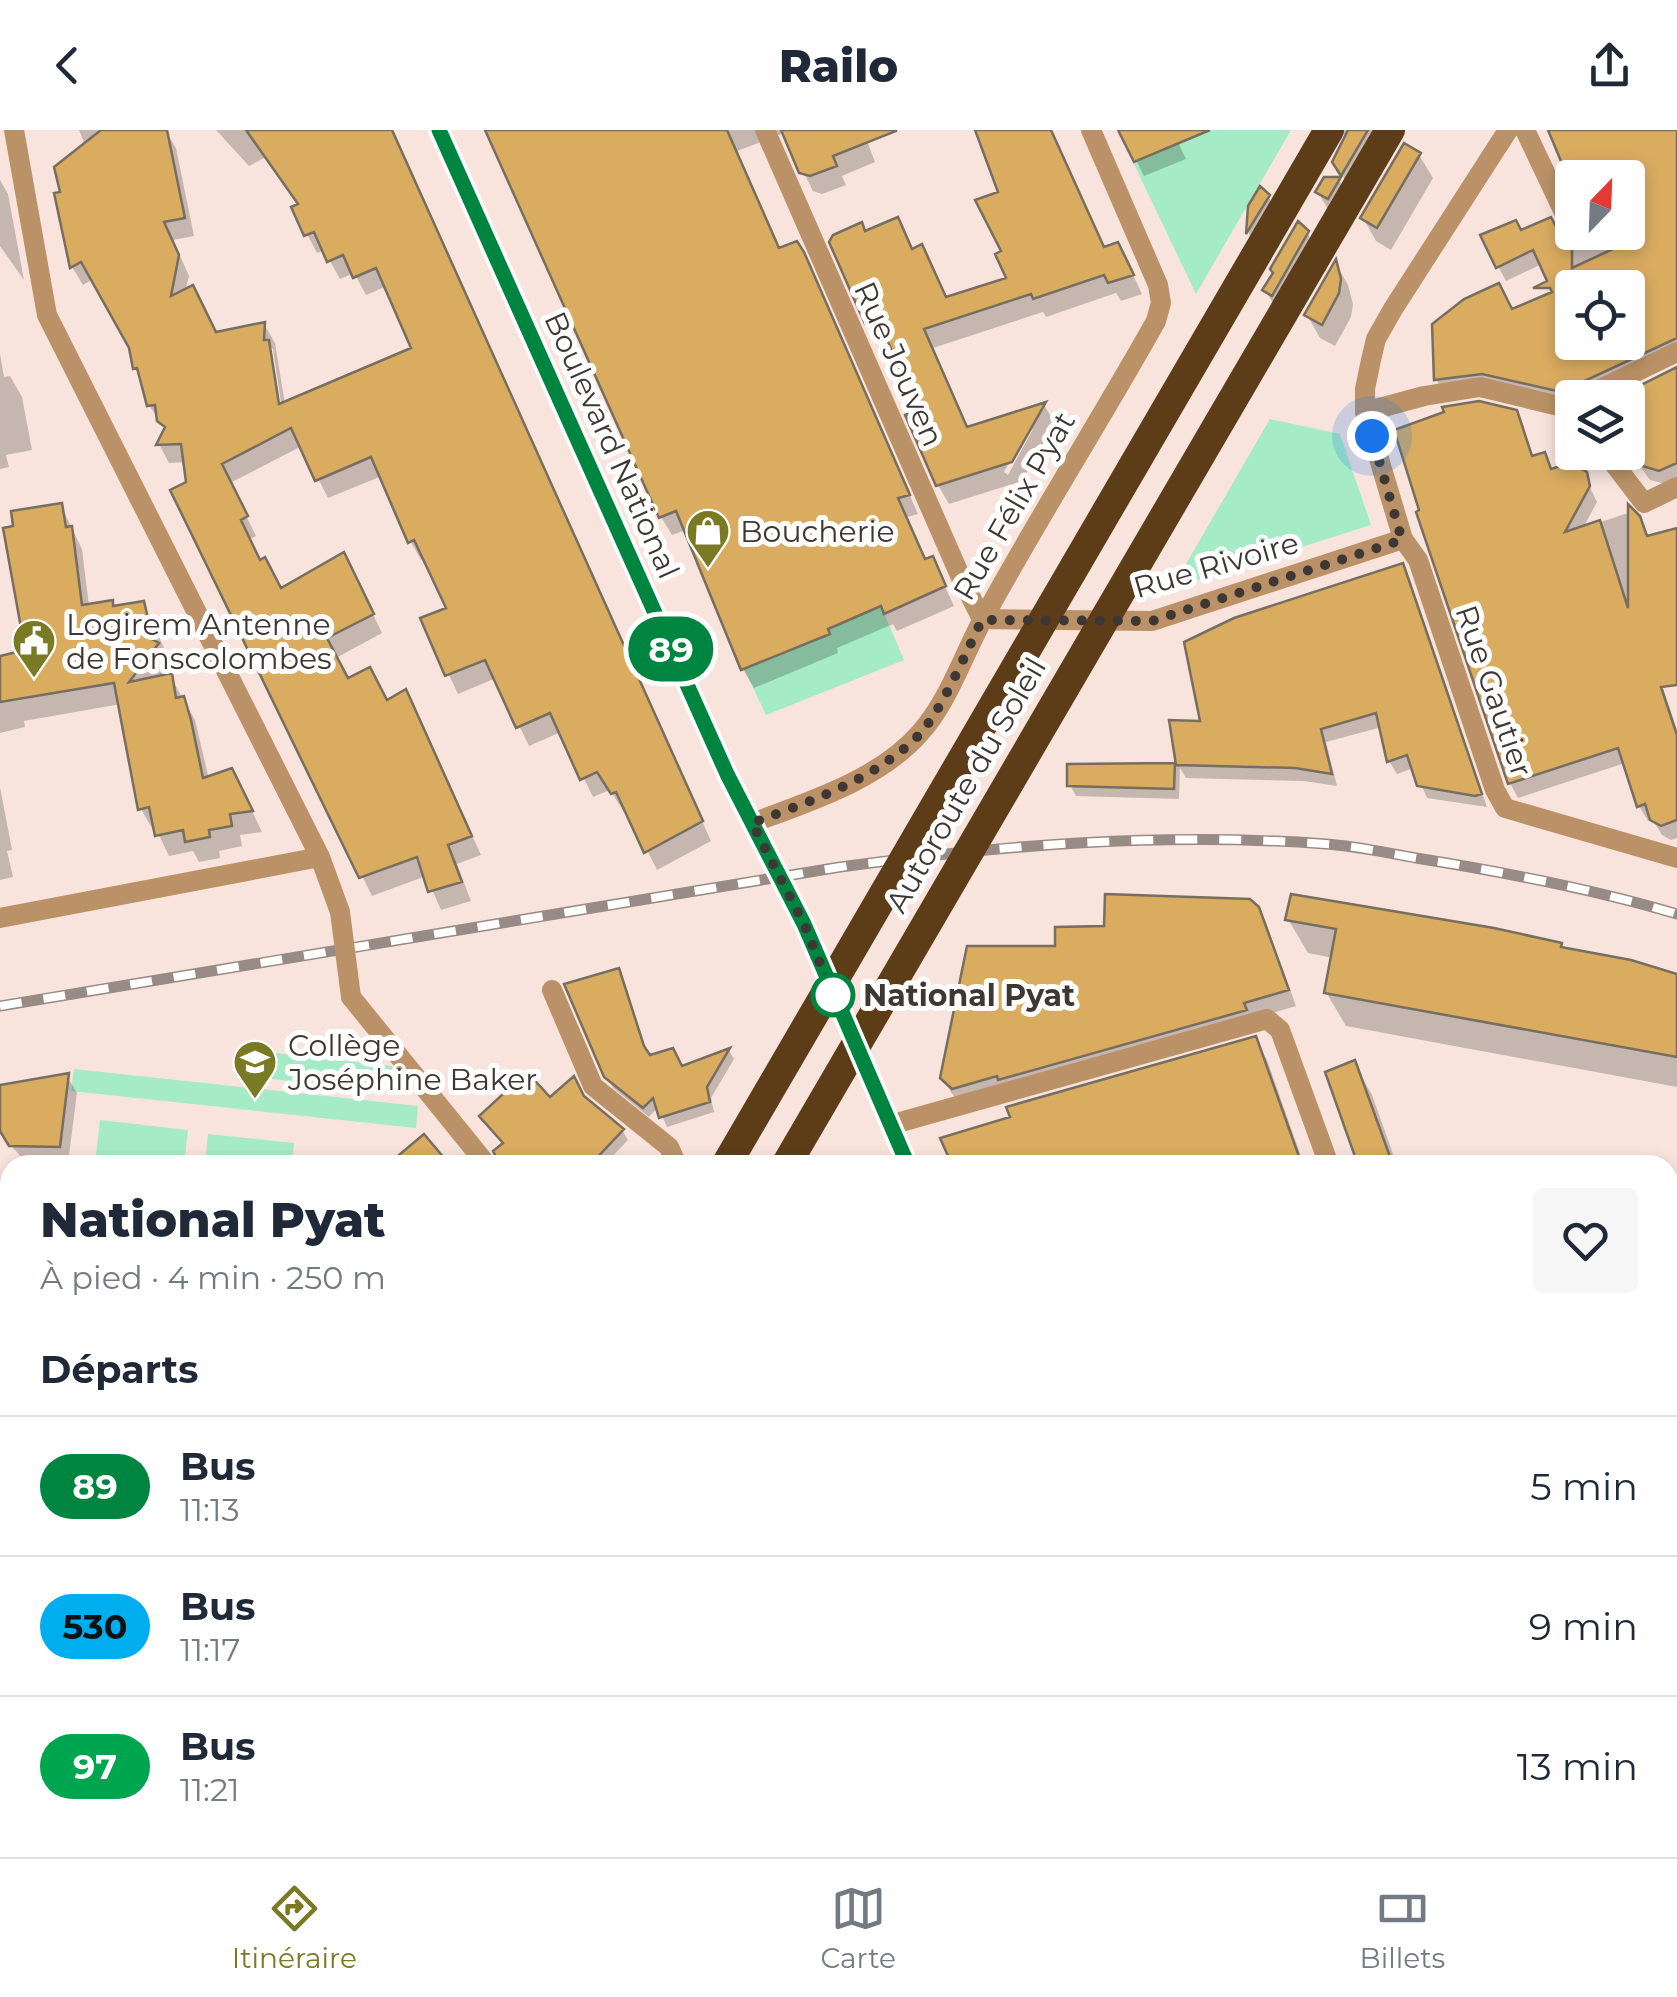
<!DOCTYPE html>
<html lang="fr">
<meta charset="utf-8">
<style>
:root{--surface:#fff;--page:#f6f6f7;--text:#1f2937;--muted:#747a83;--line:#e0e1e3;--accent:#797a23}
body{margin:0;font-family:Montserrat,sans-serif;background:var(--page);color:var(--text);height:100vh;display:flex;flex-direction:column;font-size:38px;white-space:nowrap}
*{box-sizing:border-box;margin:0}
p{font-size:32px;color:var(--muted)}
.icon{flex:none;width:55px;height:55px;fill:none;stroke:currentColor;stroke-width:2;stroke-linecap:round;stroke-linejoin:round}
.map{position:relative;flex:1;overflow:hidden}
.drawer{position:absolute;left:0px;top:1025px;width:1678px;height:702px;display:flex;flex-direction:column;background:var(--surface);border-radius:30px 30px 0 0;box-shadow:0 5px 15px #0003}
.drawer>*{flex:none}
.badge{padding:0 20px;border-radius:32px;font-size:35px;line-height:65px}
.needle{width:65px;rotate:23deg}
.tools{position:absolute;left:1555px;top:30px;display:grid;gap:20px}
.tools a{display:grid;place-items:center;width:90px;height:90px;border-radius:10px;background:var(--surface);box-shadow:0 5px 15px #0003;font-size:50px}
.you{position:absolute;width:50px;height:50px;margin:-25px;border:8px solid #fff;border-radius:50%;background:#1a73e8;box-shadow:0 0 0 15px #1a73e833}
.map>.badge{position:absolute;translate:-50% -50%;box-shadow:0 0 0 5px #fff}
h2{padding:0 40px;font-size:38px;line-height:90px}
.round{display:grid;place-items:center;flex:none;width:105px;height:105px;border-radius:10px;background:var(--page)}
.overview{display:flex;align-items:center;justify-content:space-between;height:170px;padding:0 40px}
h1{font-size:48px;font-weight:800;line-height:75px}
ul{padding:0;list-style:none}
li{display:flex;align-items:center;gap:30px;height:140px;padding:0 40px;border-top:2px solid var(--line)}
li div{flex:1}
li b{display:block;font-size:38px}
li em{font-style:normal}
li .badge{min-width:110px;font-weight:700;text-align:center}
header{display:flex;justify-content:space-between;align-items:center;height:130px;padding:0 40px;background:var(--surface);font-size:45px;font-weight:800}
.menu{display:flex;justify-content:space-around;align-items:center;height:140px;border-top:2px solid var(--line);background:var(--surface);font-size:28px;color:var(--muted)}
.menu a{display:grid;justify-items:center;gap:5px}
.menu .selected{color:var(--accent)}
.map>svg:first-child{display:block}
.green{fill:#a5ebc5}
.shadow{fill:#0003;fill-rule:evenodd}
.building{fill:#d9ac60;stroke:#776e60;stroke-width:2.5;fill-rule:evenodd}
.lines{fill:none;stroke-linecap:round;stroke-linejoin:round}
.street{stroke:#bb9267;stroke-width:20}
.secondary{stroke:#a16619;stroke-width:20}
.highway{stroke:#5c3d18;stroke-width:30}
.rail-casing{stroke:#988a85;stroke-width:11}
.rail{stroke:#fff;stroke-width:8;stroke-dasharray:22;stroke-linecap:butt}
.street-bridge{stroke:#bb9267;stroke-width:20}
.highway-bridge{stroke:#5c3d18;stroke-width:30}
.line-casing{stroke:#fff;stroke-width:22}
.line{stroke:#008540;stroke-width:15}
.walk{stroke:#3e3734;stroke-width:10;stroke-dasharray:0 18}
.stop-dot{fill:#fff;stroke:#008540;stroke-width:5}
.labels{text-anchor:middle;dominant-baseline:central;stroke-width:10;stroke-linejoin:round;paint-order:stroke}
.street-label{font-size:30px;fill:#3e3734;stroke:#fff}
.poi-label{font-size:30px;fill:#3e3734;stroke:#fff;text-anchor:start}
.stop-label{font-size:30px;font-weight:bold;fill:#3e3734;stroke:#fff;text-anchor:start}
</style>
<header><svg class="icon" aria-label="back" viewBox="0 0 24 24"><path d="M15 5l-7 7 7 7"/></svg>Railo<svg class="icon" aria-label="share" viewBox="0 0 24 24"><path d="M12 15V3M7 8l5-5 5 5M5 13v7h14v-7"/></svg></header>
<div class="map">
<svg width="1677" height="1727" viewBox="0 0 1677 1727">
<rect width="100%" height="100%" fill="#f8e4dc"/>
<!-- green -->
<path class="green" d="M 1212,0 L 1291,0 L 1196,164 L 1133,32 Z
M 1270,289 L 1340,304 L 1371,395 L 1172,458 Z
M 881,476 L 904,530 L 766,585 L 744,539 L 829,504 L 828,499 Z
M 238,919 L 392,936 L 389,962 L 235,945 Z
M 74,939 L 418,976 L 416,998 L 71,961 Z
M 100,990 L 188,1000 L 184,1035 L 95,1035 Z
M 208,1004 L 294,1013 L 292,1035 L 205,1035 Z"/>
<!-- shadow -->
<path class="shadow" d="M 79,0 L 165,0 L 176,18 L 194,106 L 173,110 L 189,146 L 185,161 L 216,204 L 264,194 L 275,213 L 285,274 L 414,219 L 387,156 L 366,165 L 354,143 L 340,149 L 324,120 L 317,123 L 307,104 L 300,76 L 266,27 L 249,36 L 216,0 L 392,0 L 711,711 L 657,740 L 627,680 L 624,682 L 610,660 L 593,667 L 561,602 L 529,616 L 496,548 L 458,564 L 423,490 L 450,479 L 426,428 L 421,430 L 411,412 L 382,346 L 328,368 L 302,316 L 230,353 L 256,406 L 250,409 L 261,432 L 281,461 L 353,443 L 382,503 L 336,528 L 348,551 L 387,572 L 415,581 L 481,725 L 457,734 L 471,771 L 441,780 L 426,746 L 372,766 L 173,361 L 189,353 L 186,332 L 169,333 L 159,314 L 166,301 L 149,275 L 144,252 L 135,238 L 132,217 L 93,149 L 83,155 L 72,137 L 57,65 L 63,64 L 85,15 ZM 267,213 L 273,219 L 283,286 L 278,286 Z
M 488,0 L 863,0 L 875,32 L 842,46 L 846,55 L 822,64 L 813,61 L 784,3 L 737,21 L 780,121 L 813,144 L 918,384 L 907,387 L 926,431 L 932,429 L 954,476 L 897,501 L 893,494 L 837,518 L 838,523 L 754,558 L 743,539 L 686,400 L 672,405 L 661,387 Z
M 978,0 L 1051,0 L 1104,119 L 1128,134 L 1142,164 L 1121,171 L 1116,163 L 1046,187 L 1043,182 L 933,218 L 968,299 L 1044,275 L 1055,293 L 1022,351 L 949,374 L 938,355 L 921,281 L 889,208 L 878,212 L 867,193 L 865,103 L 897,90 L 913,121 L 921,117 L 947,170 L 1010,150 L 1004,122 L 1001,64 ZM 1028,299 L 1033,299 L 1008,345 L 1004,342 Z
M 1121,0 L 1172,0 L 1186,29 L 1144,46 Z
M 1316,0 L 1392,0 L 1345,50 L 1335,32 L 1348,5 Z
M 1551,0 L 1677,0 L 1677,225 L 1572,276 L 1493,258 L 1445,265 L 1436,249 L 1512,182 L 1555,163 L 1542,134 L 1506,151 L 1498,136 L 1521,103 L 1575,108 L 1582,102 L 1628,102 L 1628,48 L 1572,48 L 1572,53 ZM 1572,158 L 1628,158 L 1628,212 L 1572,212 Z
M 1419,25 L 1433,48 L 1391,120 L 1376,111 L 1363,88 Z
M 1325,49 L 1339,50 L 1352,72 L 1331,85 L 1318,62 Z
M 0,50 L 8,64 L 24,150 L 0,116 Z
M 1268,66 L 1281,90 L 1261,124 L 1249,104 L 1250,77 Z
M 1307,103 L 1321,126 L 1279,183 L 1265,160 Z
M 1336,134 L 1348,155 L 1353,174 L 1351,187 L 1335,216 L 1320,208 L 1307,185 Z
M 0,224 L 4,247 L 10,246 L 22,267 L 32,320 L 6,325 L 9,337 L 0,339 Z
M 1677,240 L 1677,352 L 1669,355 L 1650,350 L 1630,323 L 1623,326 L 1611,322 L 1628,322 L 1628,268 Z
M 1515,282 L 1534,328 L 1544,325 L 1553,341 L 1583,343 L 1597,372 L 1583,398 L 1631,382 L 1638,388 L 1649,408 L 1677,400 L 1677,543 L 1660,549 L 1677,600 L 1677,708 L 1671,710 L 1662,705 L 1652,689 L 1648,691 L 1639,676 L 1625,633 L 1518,668 L 1510,653 L 1419,383 Z
M 61,376 L 82,419 L 89,476 L 112,473 L 115,479 L 143,474 L 167,524 L 164,528 L 169,536 L 159,548 L 170,546 L 195,590 L 209,649 L 243,662 L 262,702 L 240,705 L 242,716 L 219,721 L 220,728 L 199,732 L 193,721 L 169,726 L 156,699 L 153,700 L 141,679 L 121,574 L 24,591 L 25,597 L 0,603 L 0,529 L 27,522 Z
M 1402,436 L 1409,449 L 1487,677 L 1427,668 L 1414,638 L 1397,644 L 1389,631 L 1382,597 L 1326,612 L 1337,656 L 1304,651 L 1186,648 L 1180,638 L 1179,669 L 1076,666 L 1070,655 L 1070,637 L 1178,635 L 1172,592 L 1204,594 Z
M 0,657 L 12,720 L 7,721 L 13,747 L 0,750 Z
M 1257,779 L 1267,796 L 1296,876 L 963,974 L 952,964 L 943,948 L 1058,819 Z
M 1288,789 L 1470,796 L 1631,832 L 1677,847 L 1677,957 L 1346,896 L 1326,862 L 1333,828 L 1308,823 Z
M 618,841 L 647,925 L 682,939 L 729,921 L 734,929 L 711,968 L 714,982 L 667,997 L 658,977 L 649,987 L 613,958 L 607,946 Z
M 1255,909 L 1267,930 L 1304,1035 L 955,1035 Z
M 1354,934 L 1372,965 L 1397,1035 L 1361,1035 Z
M 67,946 L 77,963 L 68,1033 L 26,1032 L 0,1004 L 0,958 Z
M 583,969 L 622,1000 L 628,1010 L 604,1035 L 514,1035 L 504,1015 L 482,987 L 550,971 Z
M 1677,1051 L 1677,1120 L 1668,1123 L 1668,1055 Z
M 1677,1206 L 1677,1275 L 1668,1278 L 1668,1209 Z
M 1677,1360 L 1677,1430 L 1668,1434 L 1668,1363 Z
M 1677,1493 L 1677,1727 L 1610,1727 L 1607,1718 L 1668,1718 L 1668,1496 Z
M 558,1718 L 1006,1718 L 991,1727 L 566,1727 Z
M 1058,1718 L 1160,1718 L 1162,1727 L 1042,1727 Z
M 1247,1718 L 1413,1718 L 1415,1727 L 1249,1727 Z
M 1454,1718 L 1542,1718 L 1545,1727 L 1456,1727 Z"/>
<!-- building -->
<path class="building" d="M 101,0 L 167,0 L 185,88 L 164,92 L 179,125 L 171,166 L 193,155 L 216,202 L 265,192 L 264,210 L 269,210 L 279,274 L 411,218 L 376,138 L 353,148 L 343,125 L 327,132 L 314,102 L 304,106 L 291,77 L 298,74 L 246,0 L 392,0 L 703,691 L 644,723 L 616,662 L 611,664 L 597,642 L 580,650 L 550,583 L 516,598 L 485,530 L 445,546 L 420,488 L 446,478 L 414,410 L 408,413 L 371,327 L 315,351 L 291,298 L 222,334 L 248,386 L 241,390 L 260,430 L 265,427 L 281,458 L 344,422 L 374,484 L 327,508 L 348,548 L 370,537 L 387,570 L 406,559 L 472,706 L 448,715 L 462,752 L 428,762 L 417,727 L 359,748 L 170,360 L 186,352 L 181,314 L 156,315 L 165,297 L 157,291 L 155,275 L 147,276 L 137,238 L 133,239 L 129,218 L 81,132 L 70,138 L 54,63 L 60,62 L 54,37 Z
M 485,0 L 727,0 L 779,118 L 797,111 L 804,122 L 910,365 L 898,368 L 925,429 L 933,426 L 946,456 L 884,484 L 881,476 L 828,499 L 830,504 L 741,540 L 676,381 L 659,388 Z
M 781,0 L 896,0 L 896,1 L 833,26 L 837,36 L 810,46 L 799,43 Z
M 975,0 L 1051,0 L 1104,117 L 1118,112 L 1134,145 L 1108,153 L 1104,145 L 1033,169 L 1031,164 L 924,199 L 967,297 L 1046,272 L 1012,332 L 936,356 L 905,285 L 918,280 L 878,189 L 865,194 L 829,112 L 833,105 L 862,92 L 865,101 L 898,87 L 912,119 L 922,114 L 946,167 L 1006,148 L 995,124 L 1001,121 L 975,70 L 998,62 Z
M 1118,0 L 1210,0 L 1134,32 Z
M 1348,0 L 1368,0 L 1341,46 L 1332,32 Z
M 1548,0 L 1677,0 L 1677,208 L 1561,262 L 1482,244 L 1434,250 L 1432,194 L 1464,169 L 1499,153 L 1512,179 L 1552,162 L 1550,158 L 1533,158 L 1547,151 L 1533,120 L 1496,138 L 1480,105 L 1516,90 L 1521,100 L 1551,87 L 1560,104 L 1572,106 L 1572,138 L 1628,112 L 1628,48 L 1568,48 ZM 1628,149 L 1628,212 L 1572,212 L 1572,158 L 1608,158 Z
M 1404,13 L 1421,23 L 1377,98 L 1360,88 Z
M 1324,47 L 1341,47 L 1328,69 L 1315,62 Z
M 1260,56 L 1270,65 L 1246,104 L 1248,76 Z
M 1298,91 L 1309,101 L 1272,166 L 1262,160 L 1273,143 L 1270,139 Z
M 1336,129 L 1341,149 L 1339,163 L 1322,195 L 1304,185 Z
M 1677,237 L 1677,333 L 1659,341 L 1639,335 L 1628,320 L 1628,268 L 1615,268 Z
M 1479,271 L 1517,280 L 1532,326 L 1545,322 L 1551,339 L 1570,333 L 1587,342 L 1590,356 L 1565,402 L 1600,390 L 1628,478 L 1628,374 L 1640,386 L 1647,406 L 1677,398 L 1677,555 L 1661,557 L 1677,605 L 1677,690 L 1661,696 L 1650,690 L 1645,674 L 1637,677 L 1618,618 L 1508,654 L 1416,382 L 1419,380 L 1394,300 L 1444,282 L 1442,277 Z
M 62,373 L 66,397 L 72,396 L 82,475 L 113,470 L 113,476 L 144,471 L 147,484 L 154,489 L 150,496 L 157,502 L 152,509 L 159,513 L 129,552 L 172,543 L 176,568 L 184,566 L 191,590 L 203,648 L 232,638 L 253,681 L 230,684 L 232,696 L 209,700 L 210,707 L 185,712 L 183,700 L 155,706 L 149,677 L 138,680 L 114,553 L 0,572 L 0,526 L 25,520 L 3,398 L 13,396 L 11,381 Z
M 1403,433 L 1482,664 L 1475,666 L 1417,656 L 1407,625 L 1387,632 L 1376,583 L 1321,599 L 1332,644 L 1295,638 L 1176,635 L 1169,590 L 1200,591 L 1184,512 L 1234,488 Z
M 1175,633 L 1174,659 L 1067,656 L 1067,634 Z
M 1105,764 L 1250,769 L 1259,777 L 1289,860 L 1244,873 L 1247,880 L 998,950 L 997,946 L 952,959 L 940,948 L 967,816 L 1055,816 L 1055,797 L 1104,796 Z
M 1291,764 L 1494,798 L 1562,813 L 1561,817 L 1631,830 L 1677,844 L 1677,927 L 1324,863 L 1336,799 L 1285,790 Z
M 619,838 L 644,916 L 650,925 L 673,918 L 682,936 L 730,918 L 707,957 L 710,972 L 659,988 L 653,968 L 643,978 L 604,947 L 564,854 Z
M 1256,906 L 1302,1035 L 952,1035 L 940,1008 L 1010,987 L 1006,977 Z
M 1355,930 L 1393,1035 L 1358,1035 L 1325,942 Z
M 527,942 L 550,967 L 574,946 L 584,966 L 624,999 L 590,1035 L 500,1035 L 493,1021 L 503,1013 L 479,986 Z
M 69,943 L 60,1017 L 9,1016 L 0,1001 L 0,955 Z
M 424,1004 L 450,1035 L 387,1035 Z"/>
<g class="lines">
<!-- street -->
<path class="street" d="M 14,0 L 47,185 L 320,727 L 340,782
M 439,0 L 727,644 L 804,795 L 908,1035
M 765,0 L 962,450 L 982,489 L 1152,491 L 1403,409
M 1508,0 L 1393,179 L 1376,209 L 1371,230 L 1365,259 L 1365,282 L 1403,409 L 1418,430 L 1495,660 L 1505,678 L 1677,728
M 1525,0 L 1569,93
M 1582,268 L 1677,222
M 1365,282 L 1424,266 L 1480,257 L 1563,277 L 1572,272
M 1605,322 L 1644,373 L 1677,357
M 752,693 C 808,672 879,650 920,603 C 948,572 963,526 983,489 C 1038,388 1100,291 1156,191 L 1161,173 L 1158,155 L 1091,0
M 0,788 L 320,727
M 552,860 L 593,956 L 669,1017 L 677,1035
M 351,867 L 487,1035
M 890,995 L 1267,889 L 1280,900 L 1329,1035
M 1429,1718 L 1431,1727
M 132,1727 L 132,1718
M 459,1727 L 464,1718"/>
<!-- secondary -->
<path class="secondary" d="M 1668,1464 L 1677,1461
M 527,1718 L 535,1727
M 1212,1718 L 1215,1727
M 989,1727 L 1004,1718"/>
<!-- highway -->
<path class="highway" d="M 387,1727 L 392,1718"/>
<defs>
<path id="rail" d="M 0,876 L 840,737 C 1001,715 1164,702 1326,714 C 1356,716 1387,723 1416,728 C 1504,742 1592,759 1677,784"/>
</defs>
<!-- rail casing -->
<use href="#rail" class="rail-casing"/>
<!-- rail -->
<use href="#rail" class="rail"/>
<!-- street-bridge -->
<path class="street-bridge" d="M 340,782 L 351,867"/>
<!-- highway-bridge -->
<path class="highway-bridge" d="M 726,1035 L 1329,0
M 786,1035 L 1390,0
M 326,1727 L 331,1718"/>
</g>
<g class="lines">
<defs>
<path id="line" d="M 439,0 L 727,644 L 804,794 L 908,1035"/>
</defs>
<!-- line casing -->
<use href="#line" class="line-casing"/>
<!-- line -->
<use href="#line" class="line"/>
<!-- walk -->
<path class="walk" d="M 833,865 L 804,794 L 752,693 C 809,672 874,650 918,606 C 942,581 966,522 982,490 L 1152,491 L 1402,410 L 1372,306"/>
</g>
<!-- icons -->
<defs>
<symbol id="shop-pin" viewBox="-11 -11 22 30"><path d="M0 17L-7.5 6A9.5 9.5 0 1 1 7.5 6Z" fill="#797a23" stroke="#fff"/><path d="M-5-2.5h2.3a2.7 3.5 0 0 1 5.4 0H5L5.5 6h-11ZM-1.5-2.5h3a1.5 2.3 0 0 0-3 0Z" fill="#fff"/></symbol>
<symbol id="civic-pin" viewBox="-11 -11 22 30"><path d="M0 17L-7.5 6A9.5 9.5 0 1 1 7.5 6Z" fill="#797a23" stroke="#fff"/><path d="M-.6-6.5H3V-4.5H.6V-3L4-1V1h2V6H-6V1h2V-1L-.6-3ZM-1.2 2.5V6h2.4V2.5Z" fill="#fff"/></symbol>
<symbol id="school-pin" viewBox="-11 -11 22 30"><path d="M0 17L-7.5 6A9.5 9.5 0 1 1 7.5 6Z" fill="#797a23" stroke="#fff"/><path d="M0-5L7-2L0 1L-7-2ZM-4 1L0 2.5L4 1V4Q0 6-4 4Z" fill="#fff"/></symbol>
</defs>
<g fill-rule="evenodd">
<use href="#shop-pin" x="683" y="376" width="50" height="68"/>
<use href="#civic-pin" x="9" y="486" width="50" height="68"/>
<use href="#school-pin" x="230" y="907" width="50" height="68"/>
</g>
<!-- markers -->
<circle class="stop-dot" cx="833" cy="865" r="20"/>
<g class="labels">
<!-- street labels -->
<g class="street-label">
<text transform="translate(899 234) rotate(66)">Rue Jouven</text>
<text transform="translate(612 315) rotate(66)">Boulevard National</text>
<text transform="translate(1014 376) rotate(-60)">Rue Félix Pyat</text>
<text transform="translate(1216 435) rotate(-16)">Rue Rivoire</text>
<text transform="translate(1494 561) rotate(71)">Rue Gautier</text>
<text transform="translate(966 655) rotate(-60)">Autoroute du Soleil</text>
</g>
<!-- poi labels -->
<g class="poi-label">
<text x="740" y="401">Boucherie</text>
<text x="66" y="494">Logirem Antenne<tspan x="66" dy="34">de Fonscolombes</tspan></text>
<text x="288" y="915">Collège<tspan x="288" dy="34">Joséphine Baker</tspan></text>
</g>
<!-- stop labels -->
<g class="stop-label">
<text x="863" y="865">National Pyat</text>
</g>
</g>
</svg>
<div class="tools">
<a><svg class="needle" viewBox="-14 -14 28 28"><path d="M0-13l5 13h-10z" fill="#e53935"/><path d="M0 13l5-13h-10z" fill="#747a83"/></svg></a>
<a><svg class="icon" aria-label="locate" viewBox="0 0 24 24"><circle cx="12" cy="12" r="6"/><path d="M12 2v4M12 18v4M2 12h4M18 12h4"/></svg></a>
<a><svg class="icon" aria-label="layers" viewBox="0 0 24 24"><path d="M12 4l9 5-9 5-9-5zM3 14l9 5 9-5"/></svg></a>
</div>
<div class="you" style="left:1372px;top:306px"></div>
<b class="badge" style="left:671px;top:519px;background:#008540;color:#fff">89</b>
<section class="drawer">
<div class="overview"><div><h1>National Pyat</h1><p>À pied · 4 min · 250 m</p></div><a class="round"><svg class="icon" aria-label="heart" viewBox="0 0 24 24"><path d="M12 20l-8-8c-3-5 5-10 8-4 3-6 11-1 8 4z"/></svg></a></div>
<h2>Départs</h2>
<ul>
<li><span class="badge" style="background:#008540;color:#fff">89</span><div><b>Bus</b><p>11:13</p></div><em>5 min</em></li>
<li><span class="badge" style="background:#00adee;color:#111">530</span><div><b>Bus</b><p>11:17</p></div><em>9 min</em></li>
<li><span class="badge" style="background:#00a550;color:#fff">97</span><div><b>Bus</b><p>11:21</p></div><em>13 min</em></li>
</ul>
</section>
</div>
<nav class="menu">
<a class="selected"><svg class="icon" aria-label="directions" viewBox="0 0 24 24"><path d="M12 3l9 9-9 9-9-9zM9 14v-3h6M13 9l2 2-2 2"/></svg>Itinéraire</a>
<a><svg class="icon" aria-label="map" viewBox="0 0 24 24"><path d="M3 6l6-2 6 2 6-2v14l-6 2-6-2-6 2zM9 4v14M15 6v14"/></svg>Carte</a>
<a><svg class="icon" aria-label="tickets" viewBox="0 0 24 24"><path d="M3 7h18v10H3zM15 7v10"/></svg>Billets</a>
</nav>
